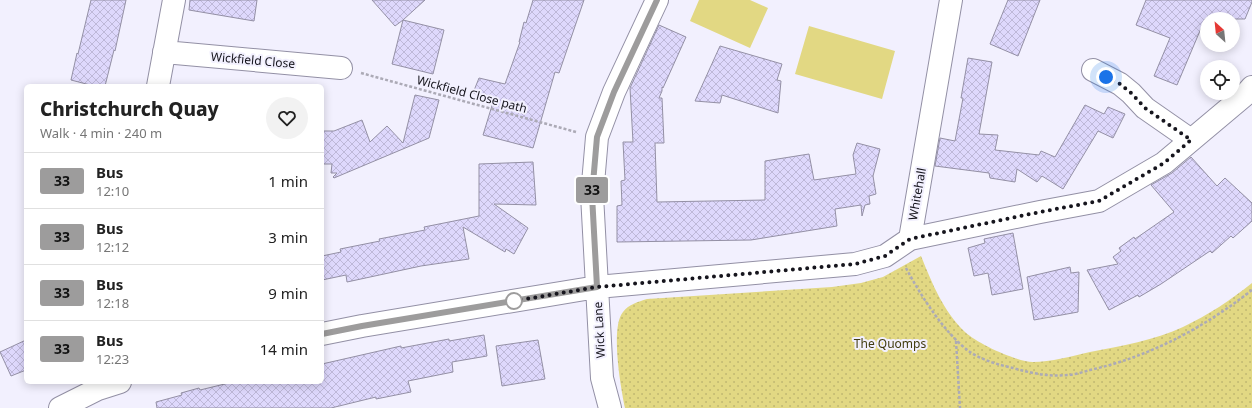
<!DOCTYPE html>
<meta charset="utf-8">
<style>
:root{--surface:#fff;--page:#f2f2f2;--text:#222;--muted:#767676;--line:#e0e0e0}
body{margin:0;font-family:"Noto Sans",sans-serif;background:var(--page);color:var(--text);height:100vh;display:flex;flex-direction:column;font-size:15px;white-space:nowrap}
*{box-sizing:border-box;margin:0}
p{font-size:13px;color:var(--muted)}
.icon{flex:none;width:22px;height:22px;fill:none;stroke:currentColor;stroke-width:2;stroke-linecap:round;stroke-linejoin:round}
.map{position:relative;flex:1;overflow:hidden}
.drawer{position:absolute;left:24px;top:84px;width:300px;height:300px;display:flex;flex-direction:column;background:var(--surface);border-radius:6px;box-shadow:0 2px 10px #0003}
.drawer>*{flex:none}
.badge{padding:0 8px;border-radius:3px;font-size:14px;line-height:26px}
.needle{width:26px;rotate:333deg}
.controls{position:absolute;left:1200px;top:12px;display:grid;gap:8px}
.controls a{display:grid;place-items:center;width:40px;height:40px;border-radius:50%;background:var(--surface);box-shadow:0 2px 10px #0003;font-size:20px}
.you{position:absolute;width:20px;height:20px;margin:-10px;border:3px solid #fff;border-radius:50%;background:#1a73e8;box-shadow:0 0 0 6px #1a73e833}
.map>.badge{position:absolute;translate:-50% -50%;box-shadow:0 0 0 2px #fff}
.round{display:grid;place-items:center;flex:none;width:42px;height:42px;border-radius:21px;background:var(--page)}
.head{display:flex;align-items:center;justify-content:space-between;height:68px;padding:0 16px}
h1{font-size:19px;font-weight:800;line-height:30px}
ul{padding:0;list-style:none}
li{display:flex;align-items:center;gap:12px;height:56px;padding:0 16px;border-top:1px solid var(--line)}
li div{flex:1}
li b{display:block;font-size:15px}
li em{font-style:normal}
li .badge{min-width:44px;font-weight:700;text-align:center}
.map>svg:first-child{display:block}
.park{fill:url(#park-dots)}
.pitch{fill:#e2d883}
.building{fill:url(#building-cross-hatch);stroke:#9490a5}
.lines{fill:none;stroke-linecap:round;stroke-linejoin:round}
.minor-casing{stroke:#9390a5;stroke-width:24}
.path{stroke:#acaab6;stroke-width:2.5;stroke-dasharray:3 2;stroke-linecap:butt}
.minor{stroke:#fff;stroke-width:22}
.line-casing{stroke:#fff;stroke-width:9}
.line{stroke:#9d9c9c;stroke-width:6}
.walk{stroke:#16151d;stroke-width:4;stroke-dasharray:0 7.2}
.stop-dot{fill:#fff;stroke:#9d9c9c;stroke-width:2}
.labels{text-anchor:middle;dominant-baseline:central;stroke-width:4;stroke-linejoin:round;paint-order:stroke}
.street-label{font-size:12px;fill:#16151d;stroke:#f2f0fe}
.park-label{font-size:12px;fill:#413c10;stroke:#f2f0fe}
</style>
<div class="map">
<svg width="1252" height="408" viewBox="0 0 1252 408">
<defs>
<pattern id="park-dots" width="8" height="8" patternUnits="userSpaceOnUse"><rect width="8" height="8" fill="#e2d883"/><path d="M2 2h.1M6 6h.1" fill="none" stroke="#c1b871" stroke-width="1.8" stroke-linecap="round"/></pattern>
<pattern id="building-cross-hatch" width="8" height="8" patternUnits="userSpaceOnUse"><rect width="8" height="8" fill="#ded8fc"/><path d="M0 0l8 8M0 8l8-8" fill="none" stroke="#beb8d8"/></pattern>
</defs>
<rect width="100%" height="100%" fill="#f2f0fe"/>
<!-- park -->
<path class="park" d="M 921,256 C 932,283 943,311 965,332 C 978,344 1015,361 1033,362 C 1050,362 1073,356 1090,352 C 1120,346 1156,340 1183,327 C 1208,315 1231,300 1252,283 L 1252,408 L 625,408 C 621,389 610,327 623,312 C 629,304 638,302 647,299 L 832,287 L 861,283 L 883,277 Z"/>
<!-- pitch -->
<path class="pitch" d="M 699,0 L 750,0 L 768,8 L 750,48 L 690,21 Z
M 809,26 L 895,51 L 882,99 L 795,74 Z"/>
<!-- building -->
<path class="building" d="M 91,0 L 126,0 L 115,51 L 114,50 L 105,86 L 94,86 L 71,80 L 77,53 L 78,54 Z
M 190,0 L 257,0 L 254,21 L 189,10 Z
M 372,0 L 425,0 L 403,20 L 444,30 L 433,74 L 392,64 L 403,20 L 395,26 Z
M 533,0 L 584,0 L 559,73 L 555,72 L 533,148 L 483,135 L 494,99 L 473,93 L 479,78 L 505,84 L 520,42 L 519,42 L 524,22 L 526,23 Z
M 1008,0 L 1040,0 L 1018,56 L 990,44 Z
M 1146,0 L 1252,0 L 1252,2 L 1245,19 L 1205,19 L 1177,85 L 1154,76 L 1170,38 L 1136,25 Z
M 659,25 L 686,37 L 663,88 L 662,87 L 662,91 L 659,98 L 662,98 L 664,143 L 655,143 L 657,202 L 765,200 L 765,161 L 809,154 L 814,180 L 856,174 L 853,155 L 857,143 L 880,149 L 873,176 L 876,194 L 869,196 L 870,204 L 865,205 L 862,216 L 861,205 L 835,209 L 837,226 L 751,240 L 617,242 L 617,206 L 622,205 L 621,181 L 625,180 L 623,142 L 633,142 L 630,88 Z
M 720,46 L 782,64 L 777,80 L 781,81 L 778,113 L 722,95 L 720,103 L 695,101 Z
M 968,58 L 992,62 L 979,134 L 998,135 L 995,150 L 1039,155 L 1041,151 L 1055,157 L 1085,105 L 1104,114 L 1108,107 L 1125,114 L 1113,138 L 1098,131 L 1063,189 L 1042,176 L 1037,182 L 1017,169 L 1015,182 L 990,178 L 989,173 L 935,166 L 940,138 L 955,141 L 963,98 L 961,98 Z
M 415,95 L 439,100 L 429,138 L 334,178 L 333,177 L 337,173 L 331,173 L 332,164 L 322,164 L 322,131 L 334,131 L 362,120 L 370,142 L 387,126 L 403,143 Z
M 1191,157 L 1217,186 L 1225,178 L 1252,203 L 1252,221 L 1233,238 L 1231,236 L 1212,253 L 1210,251 L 1161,284 L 1139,297 L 1138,295 L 1109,310 L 1087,270 L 1118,264 L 1113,257 L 1121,251 L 1119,248 L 1134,237 L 1135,239 L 1174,212 L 1151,185 L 1172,173 Z
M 533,162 L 536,205 L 494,204 L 528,228 L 514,254 L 506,249 L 505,252 L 463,227 L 469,259 L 421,266 L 347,282 L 346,275 L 322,280 L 322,256 L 341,252 L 340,249 L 380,241 L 379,239 L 425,230 L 424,227 L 479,216 L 479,164 Z
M 1013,233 L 1023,289 L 992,295 L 988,273 L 974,276 L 968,248 L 985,243 L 984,239 Z
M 1070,267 L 1071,273 L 1079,272 L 1078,312 L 1034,320 L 1027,277 Z
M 484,335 L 487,356 L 452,362 L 453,372 L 408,381 L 411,392 L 376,399 L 376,397 L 331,408 L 157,408 L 156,402 L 182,395 L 181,393 L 199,388 L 200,390 L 233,382 L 322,382 L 322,364 L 401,346 L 401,348 L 449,339 L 449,341 Z
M 26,340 L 26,370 L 11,376 L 0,352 Z
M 538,340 L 545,379 L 502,386 L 496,346 Z"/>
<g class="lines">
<defs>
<path id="minor" d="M 164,52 L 341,68
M 1093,70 L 1120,84 L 1131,93 L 1145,108 L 1191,140
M 158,86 L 174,0
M 910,239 L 951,0
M 322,334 L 362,326 L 597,287 L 855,264 L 885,256 L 910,239 L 1040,212 L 1099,201 L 1164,163 L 1245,95 L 1252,87
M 60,408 L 98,389 L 120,382
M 610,408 L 602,378 L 592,195 L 597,137 L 614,92 L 657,0"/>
</defs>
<!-- minor casing -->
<use href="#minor" class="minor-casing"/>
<!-- path -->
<path class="path" d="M 361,73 L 576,132
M 906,268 C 921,296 945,334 970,352 C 982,360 999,365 1013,368 C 1031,373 1048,377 1067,375 C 1074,375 1083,372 1090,370 C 1149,357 1205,327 1252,290
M 956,341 L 960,408"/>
<!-- minor -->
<use href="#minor" class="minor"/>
</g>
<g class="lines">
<defs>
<path id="line" d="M 322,334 L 362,326 L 597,287 L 592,195 L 597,137 L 614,92 L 657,0"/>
</defs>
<!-- line casing -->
<use href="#line" class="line-casing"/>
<!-- line -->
<use href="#line" class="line"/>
<!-- walk -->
<path class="walk" d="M 514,301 L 597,287 L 855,264 L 885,256 L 910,239 L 1040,212 L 1099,201 L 1164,163 L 1191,140 L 1145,108 L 1131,93 L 1120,84 L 1106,77"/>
</g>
<!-- markers -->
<circle class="stop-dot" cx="514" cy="301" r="8"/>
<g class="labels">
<!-- street labels -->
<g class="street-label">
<text transform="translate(253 60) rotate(5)">Wickfield Close</text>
<text transform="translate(472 94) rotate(15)">Wickfield Close path</text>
<text transform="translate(917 194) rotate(-80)">Whitehall</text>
<text transform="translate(599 330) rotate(-93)">Wick Lane</text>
</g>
<!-- park labels -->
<g class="park-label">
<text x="890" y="343">The Quomps</text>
</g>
</g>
</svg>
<div class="controls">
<a><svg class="needle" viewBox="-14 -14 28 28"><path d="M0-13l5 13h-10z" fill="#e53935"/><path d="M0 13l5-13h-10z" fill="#767676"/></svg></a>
<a><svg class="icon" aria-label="locate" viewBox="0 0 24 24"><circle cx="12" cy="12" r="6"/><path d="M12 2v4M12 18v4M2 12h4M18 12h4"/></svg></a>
</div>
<div class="you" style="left:1106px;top:77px"></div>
<b class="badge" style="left:592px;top:190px;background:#9d9c9c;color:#111">33</b>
<section class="drawer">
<div class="head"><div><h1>Christchurch Quay</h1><p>Walk · 4 min · 240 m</p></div><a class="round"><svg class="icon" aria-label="heart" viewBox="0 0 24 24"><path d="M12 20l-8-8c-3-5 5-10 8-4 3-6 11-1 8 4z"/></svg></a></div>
<ul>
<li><span class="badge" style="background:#9d9c9c;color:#111">33</span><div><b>Bus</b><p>12:10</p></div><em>1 min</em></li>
<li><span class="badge" style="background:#9d9c9c;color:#111">33</span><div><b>Bus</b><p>12:12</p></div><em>3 min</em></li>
<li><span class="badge" style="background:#9d9c9c;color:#111">33</span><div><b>Bus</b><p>12:18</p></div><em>9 min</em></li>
<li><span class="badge" style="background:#9d9c9c;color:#111">33</span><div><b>Bus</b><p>12:23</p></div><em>14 min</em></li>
</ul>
</section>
</div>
